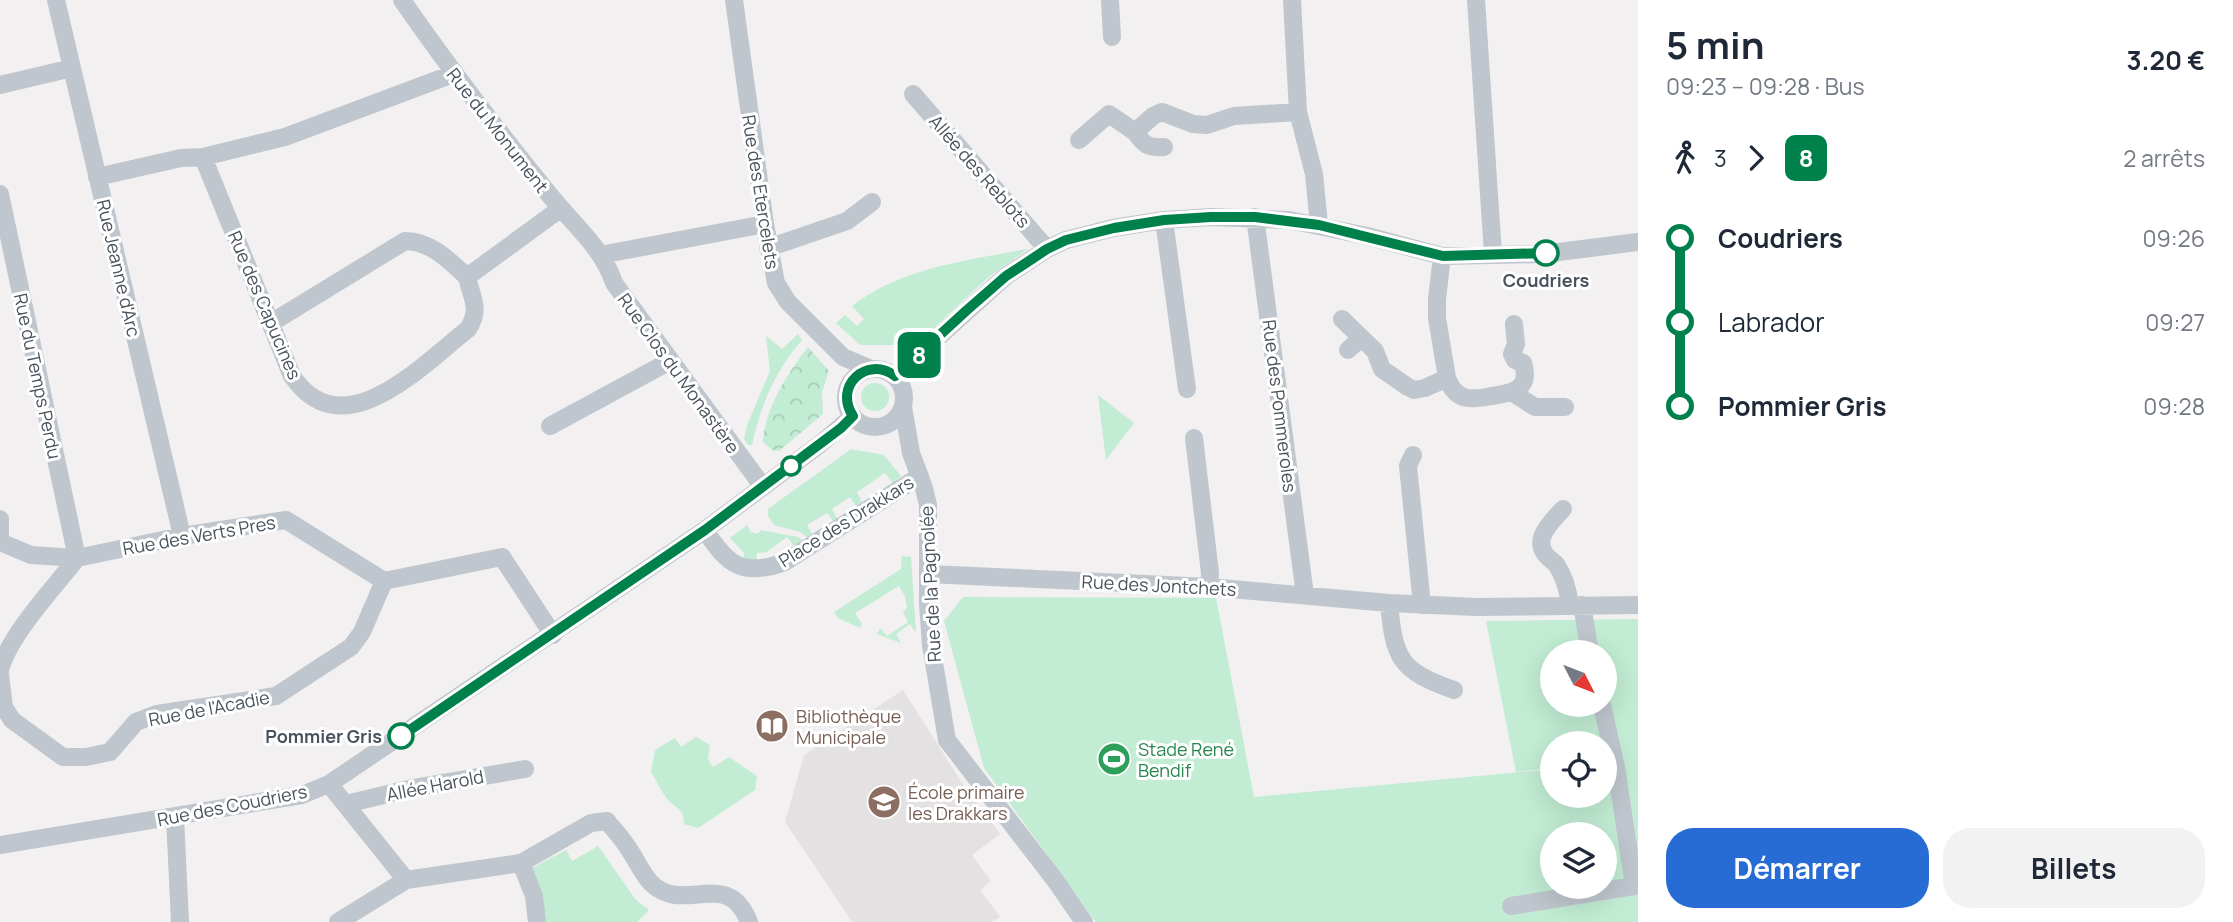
<!DOCTYPE html>
<html lang="fr">
<meta charset="utf-8">
<style>
:root{--surface:#fff;--page:#f2f2f3;--text:#1f2937;--muted:#747a83;--accent:#276bd5}
body{margin:0;font-family:Manrope,sans-serif;background:var(--page);color:var(--text);height:100vh;display:flex;flex-direction:column;font-size:26px;white-space:nowrap}
*{box-sizing:border-box;margin:0}
p{font-size:23px;color:var(--muted)}
.icon{flex:none;width:38px;height:38px;fill:none;stroke:currentColor;stroke-width:2;stroke-linecap:round;stroke-linejoin:round}
.map{position:relative;flex:1;overflow:hidden}
.side{display:flex;flex-direction:column;background:var(--surface);width:595px}
.side>*{flex:none}
.badge{padding:0 14px;border-radius:10px;font-size:24px;line-height:46px}
.needle{width:46px;rotate:132deg}
.buttons{position:absolute;left:1540px;top:640px;display:grid;gap:14px}
.buttons a{display:grid;place-items:center;width:77px;height:77px;border-radius:50%;background:var(--surface);box-shadow:0 7px 28px #0002;font-size:35px}
.map>.badge{position:absolute;translate:-50% -50%;box-shadow:0 0 0 4px #fff}
.legs{display:flex;align-items:center;gap:10px;height:77px;padding:0 28px;font-size:23px}
.legs p{margin-inline-start:auto}
.summary{display:flex;align-items:center;justify-content:space-between;height:119px;padding:0 28px}
h1{font-size:38px;font-weight:700;line-height:52px}
.cta{display:flex;gap:14px;margin-top:auto;padding:14px 28px}
.cta a{flex:1;height:80px;border-radius:28px;background:var(--accent);color:#fff;font-size:28px;font-weight:700;line-height:80px;text-align:center}
.cta a+a{background:var(--page);color:var(--text)}
ul{padding:0 28px;list-style:none}
li{display:flex;align-items:center;gap:24px;height:84px;font-size:26px}
li i{display:grid;place-items:center;width:10px;height:100%;margin:0 9px;background:currentColor}
li i::after{content:'';width:18px;height:18px;margin:-9px;border:5px solid;border-radius:50%;background:var(--surface)}
li p{margin-inline-start:auto}
li:first-child i{background:linear-gradient(#0000 50%,currentColor 0)}
li:last-child i{background:linear-gradient(currentColor 50%,#0000 0)}
main{display:flex;flex:1;min-height:0}
.map>svg:first-child{display:block}
.education{fill:#e3e1e1}
.grass{fill:#c2ecd4;fill-rule:evenodd}
.forest{fill:url(#forest-crowns)}
.lines{fill:none;stroke-linecap:round;stroke-linejoin:round}
.minor{stroke:#bfc6cd;stroke-width:18}
.line-1-casing{stroke:#fff;stroke-width:16}
.line-1{stroke:#00804b;stroke-width:10}
.stop-1-dot{fill:#fff;stroke:#00804b;stroke-width:3.5}
.labels{text-anchor:middle;dominant-baseline:central;stroke-width:6;stroke-linejoin:round;paint-order:stroke}
.street-label{font-size:18px;fill:#49525c;stroke:#fff}
.stop-label{font-size:18px;font-weight:bold;fill:#49525c;stroke:#fff}
.education-label{font-size:18px;fill:#785e54;stroke:#fff;text-anchor:start}
.leisure-label{font-size:18px;fill:#27864d;stroke:#fff;text-anchor:start}
</style>
<main>
<div class="map">
<svg width="1638" height="922" viewBox="0 0 1638 922">
<defs>
<pattern id="forest-crowns" width="20" height="18" patternUnits="userSpaceOnUse" patternTransform="scale(1.75)"><rect width="20" height="18" fill="#c2ecd4"/><path d="M2 6a3 3 0 1 1 6 0M12 15a3 3 0 1 1 6 0" fill="none" stroke="#a8ccb8"/></pattern>
</defs>
<rect width="100%" height="100%" fill="#f2f0f0"/>
<!-- education -->
<path class="education" d="M 903,690 L 962,783 L 1000,834 L 972,855 L 991,881 L 980,890 L 1000,917 L 991,922 L 852,922 L 785,822 L 804,755 Z"/>
<!-- grass -->
<path class="grass" d="M 1028,249 L 991,275 L 911,349 L 895,345 L 860,345 L 836,323 L 845,315 L 857,326 L 864,319 L 852,306 C 901,268 968,260 1028,249 Z
M 798,334 L 802,340 C 774,373 762,402 752,445 L 748,445 L 744,439 L 747,425 L 770,371 L 766,336 L 782,349 Z
M861 397a14 14 0 1 1 28 0a14 14 0 1 1-28 0Z
M 1098,395 L 1134,423 L 1106,460 Z
M 851,449 L 884,455 L 901,476 L 893,483 L 885,473 L 857,492 L 862,502 L 856,506 L 850,497 L 832,509 L 837,519 L 833,521 L 827,513 L 807,525 L 813,535 L 808,538 L 800,532 L 774,525 L 768,516 L 768,509 Z
M 747,525 L 751,532 L 757,534 L 761,530 L 798,537 L 804,541 L 795,547 L 787,537 L 767,552 L 757,553 L 756,564 L 743,563 L 744,553 L 730,538 Z
M 902,556 L 911,557 L 916,633 L 910,624 L 896,634 L 901,643 L 877,634 L 880,628 L 887,636 L 908,622 L 903,612 L 907,608 L 905,596 L 899,586 L 855,613 L 862,624 L 860,628 L 838,618 L 834,612 L 901,569 Z
M 963,597 L 1216,598 L 1254,797 L 1552,769 L 1552,796 L 1605,796 L 1605,764 L 1622,760 L 1605,762 L 1605,744 L 1552,744 L 1552,768 L 1516,772 L 1486,621 L 1638,619 L 1638,922 L 1096,922 L 984,768 L 944,621 ZM 1552,653 L 1605,653 L 1605,705 L 1552,705 ZM 1552,835 L 1605,835 L 1605,887 L 1552,887 Z
M 696,737 L 710,745 L 708,759 L 713,767 L 729,757 L 757,776 L 755,790 L 698,828 L 684,824 C 684,810 679,810 670,802 C 662,794 657,781 651,772 L 655,750 L 675,738 L 681,747 Z
M 598,846 L 636,900 L 649,910 L 637,922 L 541,922 L 530,869 L 566,850 L 572,861 Z"/>
<!-- forest -->
<path class="forest" d="M 808,347 L 829,371 L 822,392 L 823,414 L 779,451 L 772,450 L 763,442 C 765,407 788,373 808,347 Z"/>
<g class="lines">
<!-- minor -->
<path class="minor" d="M 56,0 L 182,536
M 402,0 C 448,67 497,130 548,193 C 571,222 603,248 614,283 L 763,487
M 734,0 L 765,224 L 776,283 L 788,302 L 843,357 L 871,369
M 1110,0 L 1112,37
M 1292,0 L 1298,112 L 1314,174 L 1319,225
M 1476,0 L 1493,254
M 0,85 L 72,68
M 913,94 L 1047,249
M 1135,132 C 1144,145 1148,148 1164,147
M 1079,140 L 1109,114 L 1135,132 L 1153,116 L 1162,112 L 1193,124 L 1207,125 L 1234,116 L 1298,112
M 203,157 L 292,376 C 343,450 421,366 468,329 C 481,309 472,299 467,277 L 560,209
M 97,177 L 181,158 L 203,157 L 285,137 L 453,74
M 0,194 L 77,558 C 54,588 9,635 0,670
M 1255,217 L 1305,595
M 1164,220 L 1187,389
M 768,248 L 847,221 L 872,202
M 600,255 L 765,224
M 1442,256 L 1437,299 L 1437,318 L 1447,378 C 1456,402 1471,400 1492,396 C 1513,393 1531,389 1523,363 L 1515,360 L 1512,354 L 1516,344 L 1514,324
M 1342,319 L 1375,351 L 1382,369 L 1408,387 L 1414,390 L 1425,388 L 1447,378
M 271,323 L 405,241 C 430,241 449,260 467,277
M 1348,350 L 1361,338
M846 398a29 29 0 1 1 58 0a29 29 0 1 1-58 0Z
M 895,376 L 1006,276 L 1047,249 L 1066,240 L 1113,228 L 1164,220 L 1211,217 L 1289,220 L 1367,236 L 1442,256 L 1543,254 L 1638,242
M 1513,393 L 1535,407 L 1565,407
M 903,407 L 911,453 L 924,488 L 928,505 L 928,604 L 931,645 L 947,740 L 1055,880 L 1084,922
M 550,426 L 670,361
M 1194,438 L 1210,573 L 1209,587
M 1413,455 L 1408,466 L 1422,605
M 1563,509 C 1554,519 1534,537 1544,552 C 1546,557 1552,560 1556,564 C 1565,577 1568,590 1570,605
M 0,519 L 0,535
M 705,530 C 728,566 743,577 785,562 L 920,476
M 0,542 L 31,555 L 77,558 L 182,536 L 286,520 L 384,581
M 929,574 L 1209,587 L 1389,603 L 1476,607 L 1638,605
M 384,581 L 502,557 L 553,635
M 1389,603 C 1394,659 1400,671 1454,690
M 1582,605 L 1590,653
M 0,674 L 4,707 L 12,720 L 63,757 L 86,757 L 110,752 L 136,722 L 157,714 L 276,696 L 351,647 L 362,632 L 384,581
M 329,784 L 406,880 L 521,863 L 591,823 L 607,821 C 615,831 624,840 630,851 C 637,861 643,875 651,883 C 684,916 727,866 749,922
M 346,804 L 413,788 L 525,769
M 175,817 L 180,922
M 0,845 L 302,795 L 329,784 L 705,530 L 819,445 L 853,416
M 521,863 L 534,896 L 537,922
M 1511,906 L 1634,886 L 1616,767 L 1602,705
M 338,922 L 406,880"/>
</g>
<g class="lines">
<defs>
<path id="line-1" d="M 401,736 L 705,530 L 841,428 L 853,416 C 833,386 867,355 895,376 L 967,310 L 1006,276 L 1026,263 L 1047,249 L 1066,240 L 1114,228 L 1164,220 L 1211,217 L 1255,217 L 1319,225 L 1443,256 L 1546,253"/>
</defs>
<!-- line-1 casing -->
<use href="#line-1" class="line-1-casing"/>
<!-- line-1 -->
<use href="#line-1" class="line-1"/>
</g>
<!-- icons -->
<defs>
<symbol id="library-disc" viewBox="-11 -11 22 22"><circle r="9.5" fill="#8d6e63" stroke="#fff"/><path d="M-6-4Q-3-5.5-.7-3.5V5Q-3 3-6 4ZM6-4Q3-5.5 .7-3.5V5Q3 3 6 4Z" fill="#fff"/></symbol>
<symbol id="stadium-disc" viewBox="-11 -11 22 22"><circle r="9.5" fill="#2e9e5b" stroke="#fff"/><path d="M0-5a6.5 5 0 1 0 0 10a6.5 5 0 1 0 0-10ZM-3.5-1.8h7v3.6h-7Z" fill="#fff"/></symbol>
<symbol id="school-disc" viewBox="-11 -11 22 22"><circle r="9.5" fill="#8d6e63" stroke="#fff"/><path d="M0-5L7-2L0 1L-7-2ZM-4 1L0 2.5L4 1V4Q0 6-4 4Z" fill="#fff"/></symbol>
</defs>
<g fill-rule="evenodd">
<use href="#library-disc" x="753" y="707" width="38" height="38"/>
<use href="#stadium-disc" x="1095" y="740" width="38" height="38"/>
<use href="#school-disc" x="865" y="783" width="38" height="38"/>
</g>
<!-- markers -->
<g class="stop-1-dot">
<circle cx="1546" cy="253" r="12"/>
<circle cx="791" cy="466" r="9"/>
<circle cx="401" cy="736" r="12"/>
</g>
<g class="labels">
<!-- street labels -->
<g class="street-label">
<text transform="translate(498 130) rotate(52)">Rue du Monument</text>
<text transform="translate(980 171) rotate(49)">Allée des Reblots</text>
<text transform="translate(761 192) rotate(81)">Rue des Etercelets</text>
<text transform="translate(119 268) rotate(77)">Rue Jeanne d'Arc</text>
<text transform="translate(265 305) rotate(67)">Rue des Capucines</text>
<text transform="translate(679 373) rotate(54)">Rue Clos du Monastère</text>
<text transform="translate(38 376) rotate(78)">Rue du Temps Perdu</text>
<text transform="translate(1280 406) rotate(83)">Rue des Pommeroles</text>
<text transform="translate(846 521) rotate(-32)">Place des Drakkars</text>
<text transform="translate(199 535) rotate(-10)">Rue des Verts Pres</text>
<text transform="translate(930 584) rotate(-93)">Rue de la Pagnolée</text>
<text transform="translate(1159 585) rotate(3)">Rue des Jontchets</text>
<text transform="translate(209 708) rotate(-11)">Rue de l'Acadie</text>
<text transform="translate(435 785) rotate(-11)">Allée Harold</text>
<text transform="translate(232 805) rotate(-11)">Rue des Coudriers</text>
</g>
<!-- stop labels -->
<g class="stop-label">
<text x="1546" y="280">Coudriers</text>
<text x="382" y="736" text-anchor="end">Pommier Gris</text>
</g>
<!-- education labels -->
<g class="education-label">
<text x="796" y="716">Bibliothèque<tspan x="796" dy="21">Municipale</tspan></text>
<text x="908" y="792">École primaire<tspan x="908" dy="21">les Drakkars</tspan></text>
</g>
<!-- leisure labels -->
<g class="leisure-label">
<text x="1138" y="749">Stade René<tspan x="1138" dy="21">Bendif</tspan></text>
</g>
</g>
</svg>
<div class="buttons">
<a><svg class="needle" viewBox="-14 -14 28 28"><path d="M0-13l5 13h-10z" fill="#e53935"/><path d="M0 13l5-13h-10z" fill="#747a83"/></svg></a>
<a><svg class="icon" aria-label="locate" viewBox="0 0 24 24"><circle cx="12" cy="12" r="6"/><path d="M12 2v4M12 18v4M2 12h4M18 12h4"/></svg></a>
<a><svg class="icon" aria-label="layers" viewBox="0 0 24 24"><path d="M12 4l9 5-9 5-9-5zM3 14l9 5 9-5"/></svg></a>
</div>
<b class="badge" style="left:919px;top:355px;background:#00804b;color:#fff">8</b>
</div>
<section class="side">
<div class="summary"><div><h1>5 min</h1><p>09:23 – 09:28 · Bus</p></div><b>3.20 €</b></div>
<div class="legs"><svg class="icon" aria-label="walk" viewBox="0 0 24 24"><circle cx="13" cy="4" r="2"/><path d="M13 8l-2 6 4 7M11 14l-3 7M7 12l3-4h3l4 4"/></svg>3<svg class="icon" aria-label="forward" viewBox="0 0 24 24"><path d="M9 5l7 7-7 7"/></svg><b class="badge" style="background:#00804b;color:#fff">8</b><p>2 arrêts</p></div>
<ul>
<li><i style="color:#00804b"></i><b>Coudriers</b><p>09:26</p></li>
<li><i style="color:#00804b"></i><span>Labrador</span><p>09:27</p></li>
<li><i style="color:#00804b"></i><b>Pommier Gris</b><p>09:28</p></li>
</ul>
<div class="cta"><a>Démarrer</a><a>Billets</a></div>
</section>
</main>
